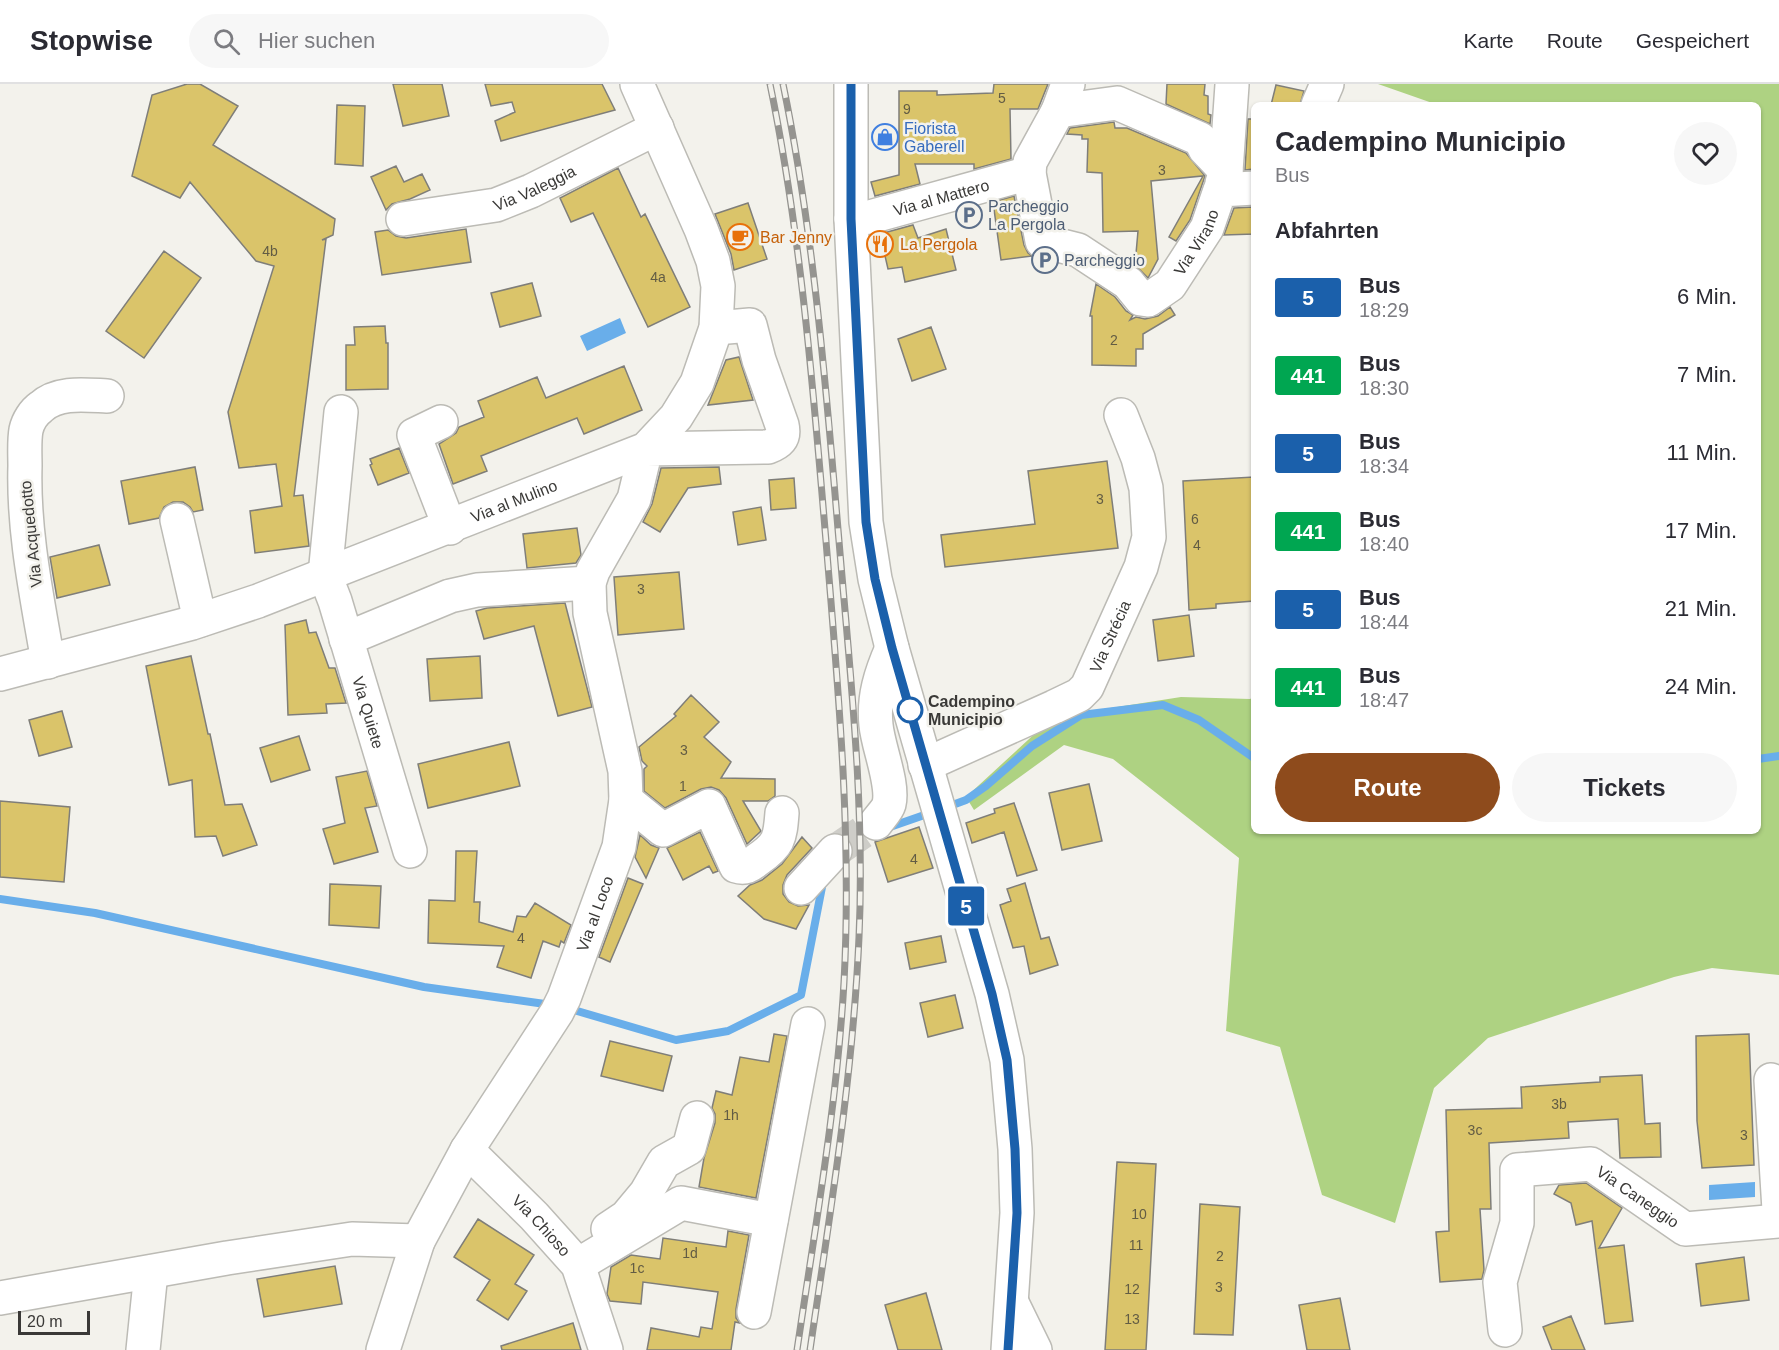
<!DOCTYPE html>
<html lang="de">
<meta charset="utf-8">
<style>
:root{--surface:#fff;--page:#f7f7f7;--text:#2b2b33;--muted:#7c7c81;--line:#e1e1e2;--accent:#8e4b1c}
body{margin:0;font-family:Arial,sans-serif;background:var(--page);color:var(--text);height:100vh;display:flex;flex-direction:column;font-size:22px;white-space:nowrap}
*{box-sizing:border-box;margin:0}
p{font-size:20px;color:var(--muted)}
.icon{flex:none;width:33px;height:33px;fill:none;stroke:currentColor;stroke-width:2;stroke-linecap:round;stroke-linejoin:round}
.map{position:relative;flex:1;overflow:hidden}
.side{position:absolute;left:1251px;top:18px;width:510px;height:732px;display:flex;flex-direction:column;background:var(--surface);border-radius:9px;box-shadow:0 2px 4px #0004}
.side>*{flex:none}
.badge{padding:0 12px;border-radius:4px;font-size:21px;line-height:39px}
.scale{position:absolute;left:18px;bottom:15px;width:72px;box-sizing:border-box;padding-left:6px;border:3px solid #3a3937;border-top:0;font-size:16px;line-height:21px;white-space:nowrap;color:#3a3937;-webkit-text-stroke:4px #f3f2ec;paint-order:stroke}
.map>.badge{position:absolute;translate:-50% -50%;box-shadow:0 0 0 3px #fff}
h2{padding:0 24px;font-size:22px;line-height:54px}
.round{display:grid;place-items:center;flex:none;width:63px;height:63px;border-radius:32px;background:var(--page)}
.headline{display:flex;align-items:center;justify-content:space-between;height:102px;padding:0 24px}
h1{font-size:28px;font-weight:700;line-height:45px}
.cta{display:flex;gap:12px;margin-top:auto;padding:12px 24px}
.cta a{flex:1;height:69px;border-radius:36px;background:var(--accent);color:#fff;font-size:24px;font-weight:700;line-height:69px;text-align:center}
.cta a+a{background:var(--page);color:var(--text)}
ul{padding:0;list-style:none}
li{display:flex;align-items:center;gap:18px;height:78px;padding:0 24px}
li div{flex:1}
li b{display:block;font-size:22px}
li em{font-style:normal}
li .badge{min-width:66px;font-weight:700;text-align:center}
header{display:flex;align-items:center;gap:36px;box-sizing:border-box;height:84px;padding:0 30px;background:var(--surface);border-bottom:2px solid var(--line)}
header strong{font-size:28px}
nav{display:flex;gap:33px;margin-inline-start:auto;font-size:21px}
.search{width:420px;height:54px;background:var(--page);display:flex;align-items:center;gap:15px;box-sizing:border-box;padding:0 21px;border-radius:33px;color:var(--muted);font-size:22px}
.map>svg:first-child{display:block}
.forest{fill:#aed282}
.water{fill:#69aeea}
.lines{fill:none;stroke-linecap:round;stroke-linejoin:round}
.stream{stroke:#69aeea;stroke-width:8}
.building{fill:#dac46a;stroke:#7f7e79;stroke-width:1.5}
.minor-tunnel{stroke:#cecdc8;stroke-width:33;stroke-dasharray:33 16;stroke-linecap:butt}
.minor-casing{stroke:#bcbbb5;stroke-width:36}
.major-casing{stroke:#bcbbb5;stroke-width:36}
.minor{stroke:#fff;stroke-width:33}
.major{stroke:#fff;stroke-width:33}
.rail-casing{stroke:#959490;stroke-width:7}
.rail{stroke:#f3f2ec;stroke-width:4.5;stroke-dasharray:14;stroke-linecap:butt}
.line-casing{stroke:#fff;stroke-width:14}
.line{stroke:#1b60ab;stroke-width:9}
.stop-dot{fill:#fff;stroke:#1b60ab;stroke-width:3}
.labels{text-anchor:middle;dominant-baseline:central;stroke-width:5;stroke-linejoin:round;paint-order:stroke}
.number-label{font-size:14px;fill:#625c44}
.shop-label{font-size:16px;fill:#366cbe;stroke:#f3f2ec;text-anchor:start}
.street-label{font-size:16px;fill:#3a3937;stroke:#f3f2ec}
.service-label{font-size:16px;fill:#4e5e75;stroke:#f3f2ec;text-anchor:start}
.food-label{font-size:16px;fill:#c56008;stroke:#f3f2ec;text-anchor:start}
.stop-label{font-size:16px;font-weight:bold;fill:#3a3937;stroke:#f3f2ec;text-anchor:start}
</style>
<header>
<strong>Stopwise</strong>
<div class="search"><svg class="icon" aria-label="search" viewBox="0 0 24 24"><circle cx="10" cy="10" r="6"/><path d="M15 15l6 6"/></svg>Hier suchen</div>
<nav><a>Karte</a><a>Route</a><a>Gespeichert</a></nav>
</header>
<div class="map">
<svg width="1779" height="1266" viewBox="0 0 1779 1266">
<rect width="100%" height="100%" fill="#f3f2ec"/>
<!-- forest -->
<path class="forest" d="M 1378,0 L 1779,0 L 1779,891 L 1712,884 L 1674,893 L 1488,954 L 1434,1004 L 1395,1139 L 1322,1111 L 1280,963 L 1226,947 L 1239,774 L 1113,675 L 1064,661 L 974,726 L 966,713 L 1053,633 L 1181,613 L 1250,615 L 1254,613 L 1254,747 L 1758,747 L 1758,21 L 1438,21 Z"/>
<!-- water -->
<path class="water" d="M 620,234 L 626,249 L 587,267 L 580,252 Z
M 1755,1098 L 1755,1113 L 1709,1116 L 1709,1101 Z"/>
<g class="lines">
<!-- stream -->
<path class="stream" d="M 1758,675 L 1779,672
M 947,723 L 966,716 L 986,702 L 1032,662 L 1081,631 L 1163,621 L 1199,636 L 1254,674
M 887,744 L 933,728
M 0,815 L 95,829 L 424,903 L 552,921
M 567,924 L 676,956 L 728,947 L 801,911 L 823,798"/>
</g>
<!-- building -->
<path class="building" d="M 187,0 L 200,0 L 238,22 L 213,61 L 335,135 L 333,151 L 322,156 L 326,155 L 294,412 L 303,411 L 309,462 L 255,469 L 250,427 L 282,422 L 276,380 L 239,384 L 228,328 L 274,182 L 256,177 L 190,98 L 180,114 L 132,92 L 152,11 Z
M 393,0 L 442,0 L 449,32 L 403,42 Z
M 485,0 L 602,0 L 615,26 L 501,57 L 495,37 L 515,28 L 512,18 L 491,22 Z
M 994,0 L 1048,0 L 1038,25 L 1010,25 L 1011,75 L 974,85 L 974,80 L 915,80 L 920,100 L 875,112 L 871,98 L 899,91 L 899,7 L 937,7 L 937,11 L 993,9 Z
M 1167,0 L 1205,0 L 1204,11 L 1208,12 L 1208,30 L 1211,31 L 1210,40 L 1166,20 Z
M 1276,1 L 1304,7 L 1300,21 L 1271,21 Z
M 337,21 L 365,22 L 363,82 L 335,80 Z
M 1248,35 L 1254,35 L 1254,85 L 1245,86 Z
M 1114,38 L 1115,44 L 1127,44 L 1186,69 L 1205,92 L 1190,136 L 1176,157 L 1169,153 L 1203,92 L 1151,97 L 1158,175 L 1148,194 L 1135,181 L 1138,147 L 1103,148 L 1102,89 L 1087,88 L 1088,55 L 1082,55 L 1082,51 L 1067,50 L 1070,44 Z
M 396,82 L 404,98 L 422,90 L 430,106 L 410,115 L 392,120 L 386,126 L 371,93 Z
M 618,84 L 641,133 L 645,130 L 690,223 L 648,243 L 593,129 L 571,138 L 560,114 Z
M 1014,112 L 1024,161 L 1028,169 L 1032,172 L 1001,176 L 993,118 Z
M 748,119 L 767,175 L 734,186 L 731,170 L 715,130 Z
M 1254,123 L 1254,150 L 1224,151 L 1234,124 Z
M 913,141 L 918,154 L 946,145 L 956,186 L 905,198 L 902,183 L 888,185 L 880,150 Z
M 466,145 L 471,178 L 382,191 L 375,148 L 388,146 L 396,152 L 406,154 Z
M 164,167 L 201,194 L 144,274 L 106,247 Z
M 532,199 L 541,232 L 500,243 L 491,209 Z
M 1096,200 L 1115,213 L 1126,227 L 1133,231 L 1130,236 L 1136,233 L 1145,235 L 1158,232 L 1170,223 L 1175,231 L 1143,250 L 1143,265 L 1136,265 L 1136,282 L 1092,281 L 1092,232 L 1090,232 Z
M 385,242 L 386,259 L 388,259 L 388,305 L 346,306 L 346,261 L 355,261 L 354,243 Z
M 931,243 L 946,285 L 912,297 L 898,255 Z
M 739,273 L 753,316 L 708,321 L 726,276 Z
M 624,282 L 642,326 L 584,350 L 577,334 L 481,372 L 487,387 L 453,400 L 439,360 L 456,349 L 459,343 L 484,333 L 478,317 L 537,293 L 546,314 Z
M 399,364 L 409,389 L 378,401 L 370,381 L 372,380 L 370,375 Z
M 1107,377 L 1118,464 L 945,483 L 941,451 L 1035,440 L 1028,387 Z
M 195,383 L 203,426 L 193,428 L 190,423 L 183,418 L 173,418 L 164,423 L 159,434 L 129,440 L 121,397 Z
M 719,383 L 721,400 L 688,404 L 660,448 L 643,438 L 652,420 L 661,384 Z
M 1254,393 L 1254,517 L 1216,520 L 1216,524 L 1189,526 L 1183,397 Z
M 794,394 L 796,424 L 771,426 L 769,396 Z
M 761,423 L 766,456 L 738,461 L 733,428 Z
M 577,444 L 581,471 L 576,479 L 527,484 L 523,450 Z
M 99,461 L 110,501 L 57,514 L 50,473 Z
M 679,488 L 684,545 L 618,551 L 614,493 Z
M 565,519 L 592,623 L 558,632 L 534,542 L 484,555 L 476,527 L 487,524 Z
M 1189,531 L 1194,572 L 1158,577 L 1153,536 Z
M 306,536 L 309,549 L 316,548 L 329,584 L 335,584 L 346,619 L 326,620 L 327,629 L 288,631 L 285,541 Z
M 191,572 L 208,650 L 210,650 L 225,721 L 242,720 L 257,761 L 223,772 L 216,752 L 195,753 L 192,696 L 169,701 L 146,582 Z
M 480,572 L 482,614 L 430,617 L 427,575 Z
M 691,611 L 719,638 L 704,653 L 731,678 L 721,694 L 775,695 L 775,712 L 768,717 L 743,717 L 761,747 L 747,760 L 726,714 L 719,706 L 711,703 L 701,705 L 665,724 L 644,707 L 644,685 L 647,682 L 642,677 L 639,663 L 676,632 L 674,630 Z
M 62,627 L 72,663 L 39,672 L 29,636 Z
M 299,652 L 310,686 L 271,698 L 260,664 Z
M 509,658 L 520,702 L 428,724 L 418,680 Z
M 367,687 L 377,722 L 365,724 L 378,768 L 334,780 L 323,745 L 345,739 L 336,693 Z
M 1089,700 L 1102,757 L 1062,766 L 1049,709 Z
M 0,717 L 70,723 L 64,798 L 0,793 Z
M 1014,719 L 1037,786 L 1017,792 L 1004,748 L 972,759 L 966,739 L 995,729 L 994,725 Z
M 919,743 L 933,784 L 888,798 L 875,758 Z
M 700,748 L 718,787 L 713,789 L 709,782 L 683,796 L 667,764 Z
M 640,751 L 651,761 L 659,764 L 646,794 L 635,773 Z
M 802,753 L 812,764 L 787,791 L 783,801 L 783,810 L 789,818 L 798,822 L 809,821 L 796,845 L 764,835 L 738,812 L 750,801 L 762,796 L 782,780 Z
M 456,767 L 477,767 L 474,818 L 480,818 L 479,838 L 513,848 L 517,832 L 526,833 L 535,819 L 571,841 L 564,859 L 561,857 L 559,863 L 543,857 L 531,894 L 497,883 L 504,862 L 428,859 L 429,816 L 455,817 Z
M 628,794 L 643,800 L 610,878 L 599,873 Z
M 1025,799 L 1041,855 L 1049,853 L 1058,881 L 1030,890 L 1024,862 L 1013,864 L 1000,821 L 1011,817 L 1007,805 Z
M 330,800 L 381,802 L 379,844 L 329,841 Z
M 941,852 L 946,878 L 910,885 L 905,859 Z
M 955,911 L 963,944 L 928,953 L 920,919 Z
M 774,950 L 787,952 L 756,1114 L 699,1103 L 704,1074 L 715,1039 L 715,1030 L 712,1024 L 716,1007 L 732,1011 L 740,973 L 769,978 Z
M 1749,950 L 1754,1081 L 1702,1084 L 1697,1037 L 1696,952 Z
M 610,957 L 672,972 L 663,1007 L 601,992 Z
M 1642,991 L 1645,1040 L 1660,1039 L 1661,1073 L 1620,1074 L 1618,1035 L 1568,1038 L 1569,1054 L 1489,1059 L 1491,1125 L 1480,1125 L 1484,1186 L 1482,1195 L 1440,1198 L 1436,1148 L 1449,1147 L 1446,1026 L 1522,1024 L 1521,1003 L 1600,998 L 1600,993 Z
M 1117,1078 L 1156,1080 L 1146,1266 L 1105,1266 Z
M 1586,1099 L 1622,1124 L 1599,1164 L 1624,1161 L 1633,1237 L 1605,1240 L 1592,1137 L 1576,1141 L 1571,1119 L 1554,1110 L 1559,1101 Z
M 1200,1120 L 1240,1123 L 1233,1251 L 1194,1250 Z
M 478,1135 L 534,1171 L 515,1200 L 527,1207 L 508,1236 L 477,1216 L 490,1196 L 454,1173 Z
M 728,1147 L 749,1151 L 736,1225 L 736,1234 L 740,1239 L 735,1238 L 731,1266 L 647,1266 L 651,1244 L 699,1253 L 701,1243 L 712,1245 L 718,1208 L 643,1198 L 641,1220 L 610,1217 L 607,1210 L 611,1183 L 631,1171 L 660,1175 L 663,1154 L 726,1163 Z
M 1744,1173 L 1749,1216 L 1701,1222 L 1696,1180 Z
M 335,1182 L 342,1220 L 264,1233 L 257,1195 Z
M 926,1209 L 942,1266 L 898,1266 L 885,1221 Z
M 1340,1214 L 1350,1266 L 1307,1266 L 1299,1221 Z
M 1571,1232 L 1585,1266 L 1552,1266 L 1543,1243 Z
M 573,1239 L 581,1266 L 502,1266 L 501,1262 Z"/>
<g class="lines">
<!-- minor-tunnel -->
<path class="minor-tunnel" d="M 835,767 L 876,739"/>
<defs>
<g id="minor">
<path id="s1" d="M 1068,0 L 1058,27 L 1030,78 L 1029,89 L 1042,157 L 1078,166 L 1128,199 L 1141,215 L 1148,216 L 1170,201 L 1207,144 L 1220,106 L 1254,104"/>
<path d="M 1318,21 L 1327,0"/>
<path d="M 1058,27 L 1117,19 L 1200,55 L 1205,65 L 1226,87"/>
<path d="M 1222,99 L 1226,87 L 1232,1"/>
<path id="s2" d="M 403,135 L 496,121 L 531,107 L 657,44"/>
<path id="s3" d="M 851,135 L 870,133 L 1029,89"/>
<path id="s4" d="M 341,328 L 325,491 L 335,517 L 410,767"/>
<path d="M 441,338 L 414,351 L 450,444"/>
<path d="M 177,436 L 200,536"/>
<path d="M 346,555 L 450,512 L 477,506 L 589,499"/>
<path d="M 48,578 C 37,513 23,448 25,382 C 25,371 24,357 26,346 C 28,337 34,328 41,323 C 58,307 86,311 107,312"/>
<path id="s5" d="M 0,590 L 192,539 L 258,517 L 646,365 L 676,333 L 697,299 L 716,244 L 718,202 L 713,177 L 701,145 L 637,0"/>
<path id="s6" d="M 925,681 L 1054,623 L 1079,611 L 1087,603 L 1141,483 L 1149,453 L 1146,404 L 1138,374 L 1121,331"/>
<path d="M 626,716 L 663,746 L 709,722 L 736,782 C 745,785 750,782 757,776 C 779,761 780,755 782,729"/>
<path d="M 876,739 C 880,733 887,727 889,720 C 894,700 878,663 876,641 C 873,613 881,589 892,564"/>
<path d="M 801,804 L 835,767"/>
<path d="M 1771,996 L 1779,1126"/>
<path id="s7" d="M 467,1066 L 534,1132 L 578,1181 L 606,1266"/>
<path d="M 608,1145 L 626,1133 L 646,1109 L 664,1078 L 689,1064 L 697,1034"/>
<path d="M 578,1181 L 681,1119 L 771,1136"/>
<path d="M 0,1214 L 227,1174 L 352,1155 L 418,1157"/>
<path d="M 1012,1219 L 1035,1266"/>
<path d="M 754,1228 L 808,940"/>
<path id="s8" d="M 1505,1246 L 1500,1198 L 1517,1139 L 1517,1086 L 1591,1080 L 1685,1145 L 1779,1137"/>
<path d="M 143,1266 L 151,1188"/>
<path id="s9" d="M 383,1266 L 418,1157 L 467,1066 L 557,928 L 564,914 L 619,763 L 626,716 L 625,687 L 590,529 L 589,499 L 593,487 L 634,415 L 646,365 L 768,363 C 779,359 785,354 782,341 L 759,276 L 750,241 L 716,244"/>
</g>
<path id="major" d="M 851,0 L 851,135 L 866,438 L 875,495 L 892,564 L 992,910 L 1007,976 L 1015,1065 L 1017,1129 L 1008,1266"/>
</defs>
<!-- minor casing -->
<use href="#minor" class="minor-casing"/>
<!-- major casing -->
<use href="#major" class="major-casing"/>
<!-- minor -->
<use href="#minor" class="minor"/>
<!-- major -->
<use href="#major" class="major"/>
<defs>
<path id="rail" d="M 770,0 C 801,150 813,304 826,457 C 838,604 852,750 844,898 C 837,1021 815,1144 797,1266
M 783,0 C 814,150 826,304 839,457 C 850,589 865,721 859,853 C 853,992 830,1129 810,1266"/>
</defs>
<!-- rail casing -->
<use href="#rail" class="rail-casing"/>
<!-- rail -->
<use href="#rail" class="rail"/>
</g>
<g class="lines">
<defs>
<path id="line" d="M 851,0 L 851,135 L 866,438 L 875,495 L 892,564 L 992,910 L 1007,976 L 1015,1065 L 1017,1129 L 1008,1266"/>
</defs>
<!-- line casing -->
<use href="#line" class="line-casing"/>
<!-- line -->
<use href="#line" class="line"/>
</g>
<!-- icons -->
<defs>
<symbol id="shop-ring" viewBox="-11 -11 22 22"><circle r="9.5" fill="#f3f2ec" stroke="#3f7fe0" stroke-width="1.5"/><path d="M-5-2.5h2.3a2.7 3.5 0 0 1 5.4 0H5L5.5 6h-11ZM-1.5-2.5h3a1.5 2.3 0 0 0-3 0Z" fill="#3f7fe0"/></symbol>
<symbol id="parking-ring" viewBox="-11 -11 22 22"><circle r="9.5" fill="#f3f2ec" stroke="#5c6f8a" stroke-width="1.5"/><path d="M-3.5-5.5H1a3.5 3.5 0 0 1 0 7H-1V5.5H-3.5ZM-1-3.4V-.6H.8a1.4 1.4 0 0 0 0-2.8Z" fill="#5c6f8a"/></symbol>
<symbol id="cafe-ring" viewBox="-11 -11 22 22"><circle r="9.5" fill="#f3f2ec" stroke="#e8710a" stroke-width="1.5"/><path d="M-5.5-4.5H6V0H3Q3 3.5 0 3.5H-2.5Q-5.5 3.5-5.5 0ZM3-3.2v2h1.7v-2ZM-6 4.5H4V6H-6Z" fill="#e8710a"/></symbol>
<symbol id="restaurant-ring" viewBox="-11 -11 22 22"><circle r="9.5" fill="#f3f2ec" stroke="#e8710a" stroke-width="1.5"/><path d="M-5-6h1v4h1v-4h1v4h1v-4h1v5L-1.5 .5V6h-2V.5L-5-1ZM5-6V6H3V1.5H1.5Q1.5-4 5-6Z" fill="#e8710a"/></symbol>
</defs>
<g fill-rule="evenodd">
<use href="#shop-ring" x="870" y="38" width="30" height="30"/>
<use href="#parking-ring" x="954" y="116" width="30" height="30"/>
<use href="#cafe-ring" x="725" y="138" width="30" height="30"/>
<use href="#restaurant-ring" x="865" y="145" width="30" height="30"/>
<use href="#parking-ring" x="1030" y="161" width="30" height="30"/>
</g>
<!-- markers -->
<circle class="stop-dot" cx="910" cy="626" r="12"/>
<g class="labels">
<!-- number labels -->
<g class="number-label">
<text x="1002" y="14">5</text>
<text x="907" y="25">9</text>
<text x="1162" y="86">3</text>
<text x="270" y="167">4b</text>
<text x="658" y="193">4a</text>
<text x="1114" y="256">2</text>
<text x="1100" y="415">3</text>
<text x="1195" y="435">6</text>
<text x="1197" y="461">4</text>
<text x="641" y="505">3</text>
<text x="684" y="666">3</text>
<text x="683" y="702">1</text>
<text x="914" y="775">4</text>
<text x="521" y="854">4</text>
<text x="1559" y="1020">3b</text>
<text x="731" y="1031">1h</text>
<text x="1475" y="1046">3c</text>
<text x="1744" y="1051">3</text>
<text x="1139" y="1130">10</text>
<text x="1136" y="1161">11</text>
<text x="690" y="1169">1d</text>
<text x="1220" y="1172">2</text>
<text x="637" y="1184">1c</text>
<text x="1219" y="1203">3</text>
<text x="1132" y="1205">12</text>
<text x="1132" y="1235">13</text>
</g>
<!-- shop labels -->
<g class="shop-label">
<text x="904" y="44">Fiorista<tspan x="904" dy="18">Gaberell</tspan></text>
</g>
<!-- street labels -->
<g class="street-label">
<text stroke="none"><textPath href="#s2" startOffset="136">Via Valeggia</textPath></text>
<text stroke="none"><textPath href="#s3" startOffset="93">Via al Mattero</textPath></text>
<text stroke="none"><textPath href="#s1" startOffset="369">Via Virano</textPath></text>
<text stroke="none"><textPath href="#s5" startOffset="543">Via al Mulino</textPath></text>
<text transform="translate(31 450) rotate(-96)">Via Acquedotto</text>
<text stroke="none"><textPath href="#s6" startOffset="236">Via Strécia</textPath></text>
<text stroke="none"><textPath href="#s4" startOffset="308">Via Quiete</textPath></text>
<text stroke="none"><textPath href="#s9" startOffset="488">Via al Loco</textPath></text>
<text stroke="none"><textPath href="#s8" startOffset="294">Via Caneggio</textPath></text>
<text stroke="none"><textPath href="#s7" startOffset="106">Via Chioso</textPath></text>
</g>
<!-- service labels -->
<g class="service-label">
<text x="988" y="122">Parcheggio<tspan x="988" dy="18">La Pergola</tspan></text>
<text x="1064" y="176">Parcheggio</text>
</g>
<!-- food labels -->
<g class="food-label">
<text x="760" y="153">Bar Jenny</text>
<text x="900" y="160">La Pergola</text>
</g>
<!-- stop labels -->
<g class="stop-label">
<text x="928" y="617">Cadempino<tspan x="928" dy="18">Municipio</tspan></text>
</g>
</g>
</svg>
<div class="scale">20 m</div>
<b class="badge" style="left:966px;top:822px;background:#1b60ab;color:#fff">5</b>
<section class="side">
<div class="headline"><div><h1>Cadempino Municipio</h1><p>Bus</p></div><a class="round"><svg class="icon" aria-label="heart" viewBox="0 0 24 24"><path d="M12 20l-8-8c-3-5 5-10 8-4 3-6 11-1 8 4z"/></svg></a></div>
<h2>Abfahrten</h2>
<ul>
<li><span class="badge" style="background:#1b60ab;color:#fff">5</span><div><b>Bus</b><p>18:29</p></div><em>6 Min.</em></li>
<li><span class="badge" style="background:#00a651;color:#fff">441</span><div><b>Bus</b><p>18:30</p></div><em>7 Min.</em></li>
<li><span class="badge" style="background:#1b60ab;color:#fff">5</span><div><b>Bus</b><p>18:34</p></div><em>11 Min.</em></li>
<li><span class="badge" style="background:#00a651;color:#fff">441</span><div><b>Bus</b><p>18:40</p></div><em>17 Min.</em></li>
<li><span class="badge" style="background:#1b60ab;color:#fff">5</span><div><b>Bus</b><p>18:44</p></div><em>21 Min.</em></li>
<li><span class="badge" style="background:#00a651;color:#fff">441</span><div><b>Bus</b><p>18:47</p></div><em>24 Min.</em></li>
</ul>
<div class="cta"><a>Route</a><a>Tickets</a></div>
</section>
</div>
